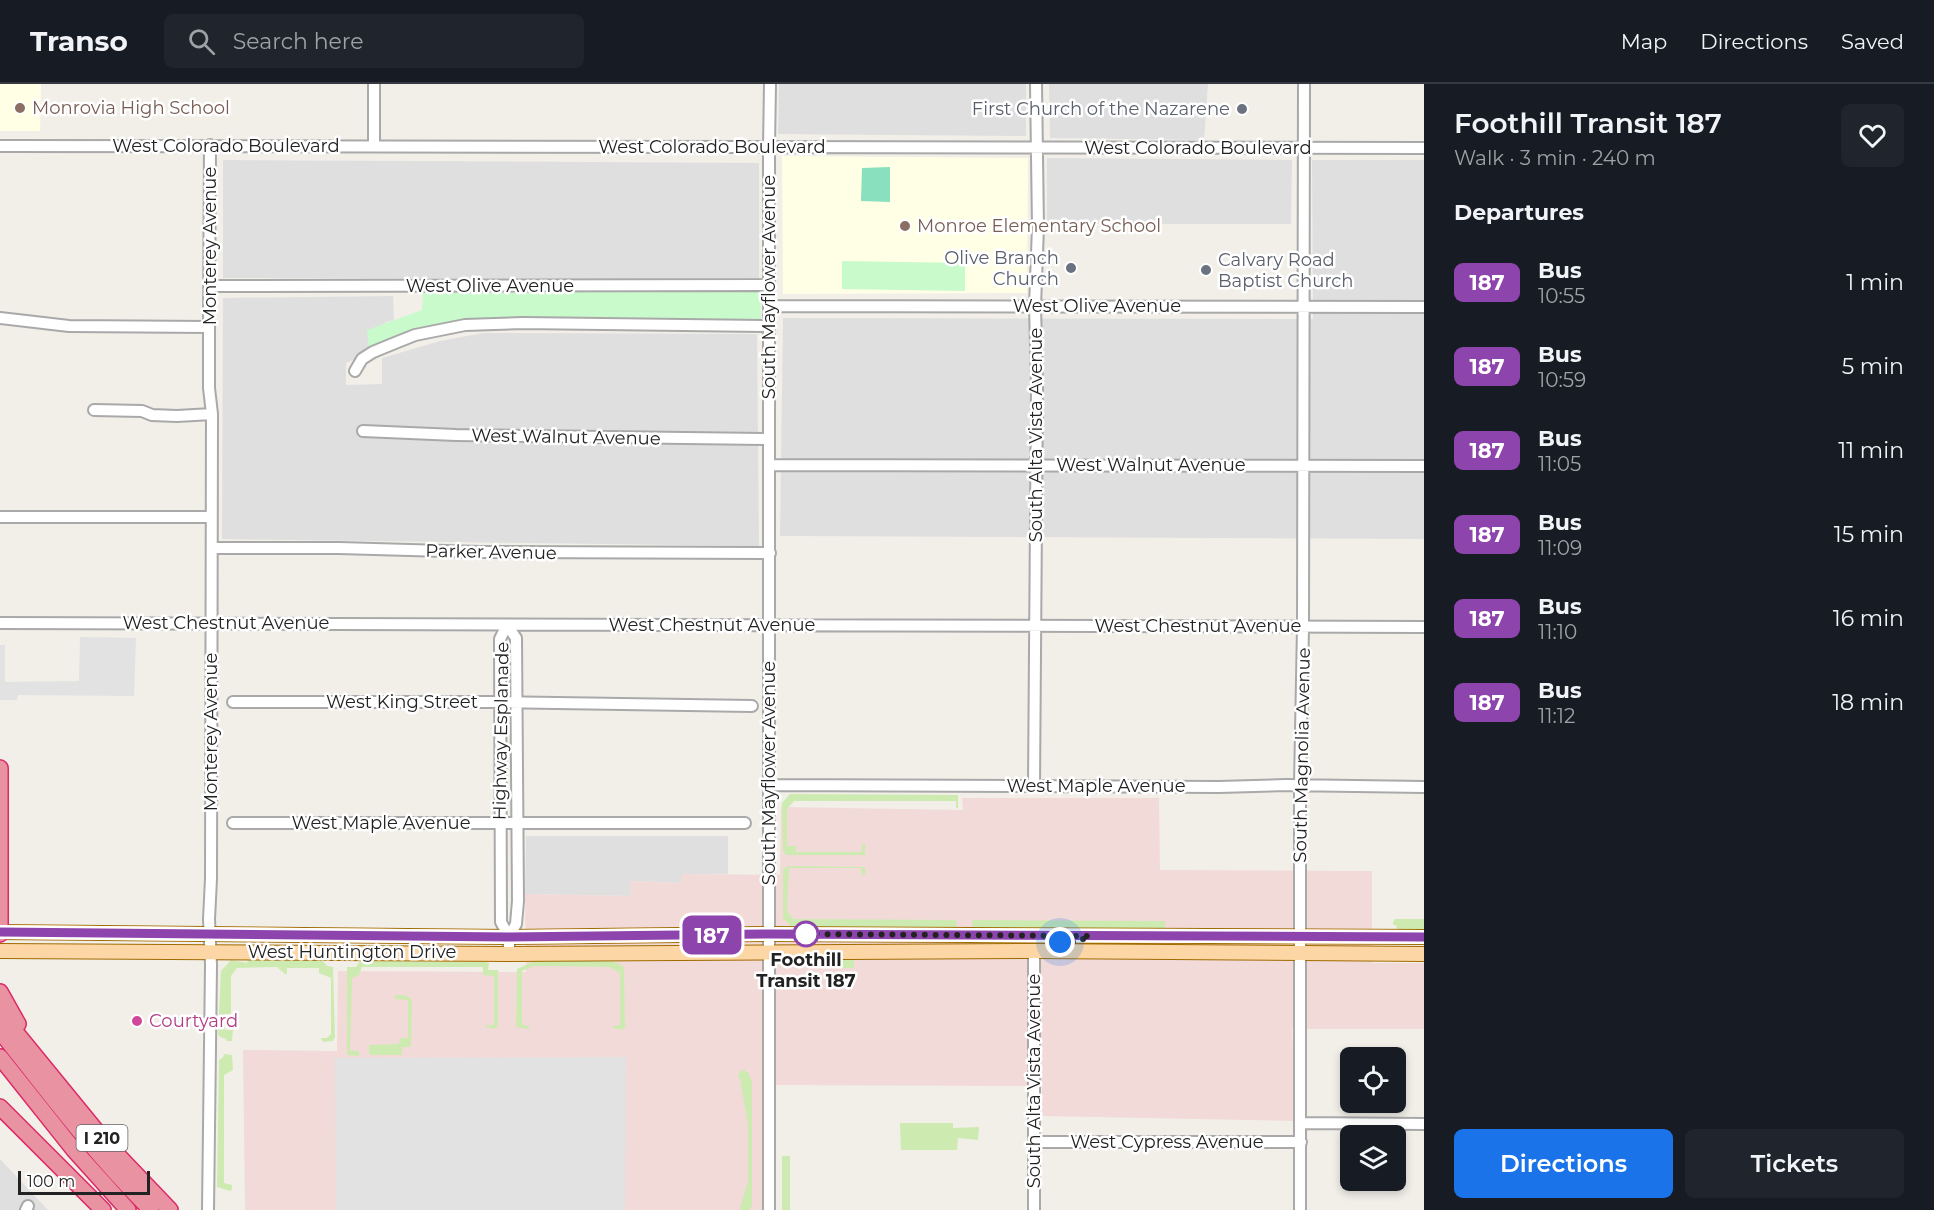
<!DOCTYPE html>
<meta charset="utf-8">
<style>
:root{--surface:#171b24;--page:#20242c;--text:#f1f3f6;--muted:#9ea1a6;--line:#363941;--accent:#1a73e8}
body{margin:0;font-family:Montserrat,sans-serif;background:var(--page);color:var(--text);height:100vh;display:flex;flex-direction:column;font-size:22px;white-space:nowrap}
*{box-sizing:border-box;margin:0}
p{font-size:20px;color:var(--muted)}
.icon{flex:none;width:33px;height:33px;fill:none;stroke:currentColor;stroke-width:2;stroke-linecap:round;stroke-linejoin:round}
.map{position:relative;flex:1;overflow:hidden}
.details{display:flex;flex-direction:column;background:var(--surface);width:510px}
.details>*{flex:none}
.badge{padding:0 12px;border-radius:9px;font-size:21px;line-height:39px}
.buttons{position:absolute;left:1340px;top:963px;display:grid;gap:12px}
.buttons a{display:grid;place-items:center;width:66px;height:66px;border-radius:9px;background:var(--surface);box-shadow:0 3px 9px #0003;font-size:30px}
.scale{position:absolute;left:18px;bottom:15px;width:132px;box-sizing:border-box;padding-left:6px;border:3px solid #222;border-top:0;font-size:16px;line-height:21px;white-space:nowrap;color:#222;-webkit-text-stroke:4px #fff;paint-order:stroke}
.you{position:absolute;width:30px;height:30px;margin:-15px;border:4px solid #fff;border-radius:50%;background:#1a73e8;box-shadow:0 0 0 9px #1a73e833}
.map>.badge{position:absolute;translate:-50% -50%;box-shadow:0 0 0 3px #fff}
h2{padding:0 30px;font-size:22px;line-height:54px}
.round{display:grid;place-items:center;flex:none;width:63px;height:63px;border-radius:9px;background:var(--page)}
.overview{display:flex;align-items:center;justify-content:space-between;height:102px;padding:0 30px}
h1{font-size:28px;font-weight:600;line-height:45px}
.cta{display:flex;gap:12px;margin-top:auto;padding:12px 30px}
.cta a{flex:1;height:69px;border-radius:9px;background:var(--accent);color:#fff;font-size:24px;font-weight:600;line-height:69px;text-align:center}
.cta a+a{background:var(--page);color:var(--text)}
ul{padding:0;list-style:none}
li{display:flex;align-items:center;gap:18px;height:84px;padding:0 30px}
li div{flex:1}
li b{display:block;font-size:22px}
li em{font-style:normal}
li .badge{min-width:66px;font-weight:700;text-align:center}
header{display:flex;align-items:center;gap:36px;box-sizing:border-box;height:84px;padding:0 30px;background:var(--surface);border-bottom:2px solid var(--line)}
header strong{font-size:28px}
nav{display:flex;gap:33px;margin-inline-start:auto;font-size:21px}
.search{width:420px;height:54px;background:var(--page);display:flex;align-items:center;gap:15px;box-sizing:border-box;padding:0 21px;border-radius:9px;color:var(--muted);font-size:22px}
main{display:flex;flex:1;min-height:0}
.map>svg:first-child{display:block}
.residential{fill:#e0dfdf}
.commercial{fill:#f2dad9}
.education{fill:#ffffe5}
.grass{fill:#cdebb0}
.park{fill:#c8facc}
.pitch{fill:#88e0be}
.parking{fill:#e2e2e2}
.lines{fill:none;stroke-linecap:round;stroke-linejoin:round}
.minor-casing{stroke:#a9a9a9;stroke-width:14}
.major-casing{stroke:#a06b00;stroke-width:16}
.highway-casing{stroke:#dc2a67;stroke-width:18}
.minor{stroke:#fff;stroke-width:10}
.major{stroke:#fcd6a4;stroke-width:14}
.highway{stroke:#e892a2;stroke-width:15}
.line-casing{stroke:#fff;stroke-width:14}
.line{stroke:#8e44ad;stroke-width:9}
.walk{stroke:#222;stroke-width:6;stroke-dasharray:0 10.8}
.education-dot{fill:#8d6e63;stroke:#fff;stroke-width:2}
.worship-dot{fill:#6b7280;stroke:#fff;stroke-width:2}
.stop-dot{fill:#fff;stroke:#8e44ad;stroke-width:3}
.hotel-dot{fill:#d1479c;stroke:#fff;stroke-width:2}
.labels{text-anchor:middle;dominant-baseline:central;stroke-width:5;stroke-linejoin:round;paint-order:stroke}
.shield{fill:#fff;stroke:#646464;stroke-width:1.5}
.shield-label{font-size:16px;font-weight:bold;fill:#222}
.education-label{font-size:18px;fill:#785e54;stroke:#fff;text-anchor:start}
.worship-label{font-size:18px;fill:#5b616d;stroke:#fff;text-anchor:end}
.street-label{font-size:18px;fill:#222;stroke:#fff}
.stop-label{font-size:18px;font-weight:bold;fill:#222;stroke:#fff}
.hotel-label{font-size:18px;fill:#b23c85;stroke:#fff;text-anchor:start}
</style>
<header>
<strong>Transo</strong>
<div class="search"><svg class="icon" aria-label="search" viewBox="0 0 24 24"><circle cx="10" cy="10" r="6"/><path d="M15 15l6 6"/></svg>Search here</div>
<nav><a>Map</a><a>Directions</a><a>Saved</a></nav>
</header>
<main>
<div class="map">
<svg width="1424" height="1126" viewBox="0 0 1424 1126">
<rect width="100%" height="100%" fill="#f2efe9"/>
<!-- residential -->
<path class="residential" d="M 779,0 L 1026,0 L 1026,52 L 778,50 Z
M 1049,0 L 1208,0 L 1204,56 L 1050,54 Z
M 1047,74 L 1292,76 L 1291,140 L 1047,140 Z
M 223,76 L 759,79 L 759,195 L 223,194 Z
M 1312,76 L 1424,76 L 1424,455 L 780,452 L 783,234 L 1313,235 Z
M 393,212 L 394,236 L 386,238 L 369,269 L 346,279 L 346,301 L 382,300 L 382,274 L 440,257 L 483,249 L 757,250 L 759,462 L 222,455 L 223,214 Z
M 526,752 L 728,752 L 728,790 L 682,790 L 682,799 L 631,797 L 630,812 L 525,810 Z
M 0,1075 L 48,1126 L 0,1126 Z"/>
<!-- commercial -->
<path class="commercial" d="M 962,714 L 1159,714 L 1160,786 L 1372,787 L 1372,879 L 1424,879 L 1424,945 L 1292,945 L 1297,1037 L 1042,1032 L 1042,1002 L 763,1001 L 762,1126 L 245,1126 L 243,966 L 337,967 L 338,887 L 526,888 L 525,810 L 630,812 L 631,797 L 681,799 L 682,790 L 780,791 L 781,723 L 963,726 Z"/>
<!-- education -->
<path class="education" d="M 0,0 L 41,0 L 40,47 L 0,47 Z
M 782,72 L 1028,74 L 1027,209 L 783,210 Z"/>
<!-- grass -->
<path class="grass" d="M 790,710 L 958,711 L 958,724 L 956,724 L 956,717 L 794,717 L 787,725 L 787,762 L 796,762 L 796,768 L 862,768 L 862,760 L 865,760 L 865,771 L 786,771 L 783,766 L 782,719 Z
M 788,782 L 865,783 L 865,791 L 862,791 L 861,784 L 789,784 L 787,827 L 793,835 L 956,836 L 957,842 L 955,844 L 792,844 L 783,834 L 783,786 Z
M 1395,835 L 1424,835 L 1424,845 L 1397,845 L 1396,841 L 1393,841 L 1393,838 Z
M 972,836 L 1165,837 L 1165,844 L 974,844 L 972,842 Z
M 231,876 L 247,879 L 248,876 L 323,877 L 327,882 L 333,883 L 335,953 L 333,957 L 323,958 L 321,954 L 327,954 L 331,950 L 331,894 L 319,889 L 319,884 L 287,884 L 287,890 L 285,890 L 277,883 L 237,884 L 231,892 L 231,930 L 225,930 L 225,946 L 233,946 L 232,957 L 227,957 L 226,955 L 220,953 L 218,950 L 221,887 Z
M 815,876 L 854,876 L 854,884 L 815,884 Z
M 360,877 L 486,878 L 489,879 L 488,886 L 498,886 L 498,942 L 494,945 L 486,943 L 486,941 L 494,941 L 494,892 L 483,891 L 483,883 L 362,883 L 359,891 L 352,894 L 350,967 L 359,967 L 359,972 L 347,971 L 347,883 L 356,883 Z
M 534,877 L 613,877 L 624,883 L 625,943 L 623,946 L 613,944 L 613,942 L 620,941 L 620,889 L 609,883 L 534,882 L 522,887 L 522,941 L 530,942 L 528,945 L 516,943 L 517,885 Z
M 395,911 C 403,911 408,910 412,917 L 411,963 L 402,963 L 402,971 L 371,971 L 369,969 L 369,961 L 399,960 L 400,954 L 408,954 L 408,916 L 395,915 Z
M 224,970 L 232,971 L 233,986 L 224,991 L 224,1099 L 232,1101 L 232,1105 L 230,1107 L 217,1103 L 219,976 L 223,973 Z
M 745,985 L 745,988 L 748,988 L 752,997 L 752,1122 L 749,1126 L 741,1126 L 740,1124 L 748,1097 L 748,1042 L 740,995 L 738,992 L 740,987 Z
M 900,1039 L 953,1039 L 953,1044 L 979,1043 L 978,1056 L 958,1054 L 957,1066 L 901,1066 Z
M 782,1072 L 790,1072 L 790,1126 L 782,1126 Z"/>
<!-- park -->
<path class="park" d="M 842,177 L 965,179 L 965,207 L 842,205 Z
M 423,208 L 760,208 L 761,236 L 465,240 L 369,269 L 367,246 L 422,226 Z"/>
<!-- pitch -->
<path class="pitch" d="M 890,83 L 890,118 L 861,117 L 862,84 Z"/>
<!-- parking -->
<path class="parking" d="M 80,553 L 136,554 L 134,612 L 18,611 L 17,616 L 0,616 L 0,561 L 5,561 L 5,598 L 79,597 Z
M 626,973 L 625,1126 L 338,1126 L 336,1125 L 335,974 Z"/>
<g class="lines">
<defs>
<path id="minor" d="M 0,62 L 1424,64
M 374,62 L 374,0
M 210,202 L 769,201
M 770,222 L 1424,223
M 0,234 L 69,242 L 209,243
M 355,287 L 362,275 L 373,268 L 395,259 L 415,251 L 465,241 L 522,239 L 770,242
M 94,326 L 142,327 L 152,331 L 177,332 L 212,330
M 363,347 L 456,351 L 769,355
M 769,381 L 1424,382
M 0,433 L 211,433
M 212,464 L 339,464 L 480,468 L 770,469
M 0,539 L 1424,543
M 233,618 L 493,618 L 752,622
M 768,701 L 1219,703 L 1286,701 L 1424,703
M 1034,702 L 1037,302 L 1035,222 L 1038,143 L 1036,0
M 233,739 L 745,739
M 1034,867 L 1034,1126
M 509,870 L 509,853 L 516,840 L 518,817 L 516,554 L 507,541 L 500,555 L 501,838 L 509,853
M 1301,1039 L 1424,1040
M 1034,1058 L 1301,1058
M 26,1126 L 28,1122
M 208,1126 L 211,881 L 209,835 L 211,795 L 212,330 L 209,304 L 209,243 L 210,61
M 769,1126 L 769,63 L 770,0
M 1300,1126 L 1300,701 L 1303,543 L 1304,0"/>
<path id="major" d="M 0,848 L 509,853 L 770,850 L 1424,853
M 0,867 L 509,870 L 1034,867 L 1424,870"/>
<path id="highway" d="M 0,684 L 0,850
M 0,908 L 18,940
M 0,929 L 107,1060 L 170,1126
M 0,947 C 48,1008 95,1071 151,1126
M 0,973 L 74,1066 L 128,1126
M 0,1023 L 103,1126"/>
</defs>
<!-- minor casing -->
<use href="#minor" class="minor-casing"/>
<!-- major casing -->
<use href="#major" class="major-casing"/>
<!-- highway casing -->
<use href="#highway" class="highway-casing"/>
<!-- minor -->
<use href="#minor" class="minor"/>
<!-- major -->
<use href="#major" class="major"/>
<!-- highway -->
<use href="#highway" class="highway"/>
</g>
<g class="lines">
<defs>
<path id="line" d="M 0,848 L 509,853 L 770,850 L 1424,853"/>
</defs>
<!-- line casing -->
<use href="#line" class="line-casing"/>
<!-- line -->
<use href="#line" class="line"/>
<!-- walk -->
<path class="walk" d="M 806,850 L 1090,852 L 1076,858 L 1060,858"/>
</g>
<!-- markers -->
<g class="education-dot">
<circle cx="20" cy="24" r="6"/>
<circle cx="905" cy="142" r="6"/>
</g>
<g class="worship-dot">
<circle cx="1242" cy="25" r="6"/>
<circle cx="1071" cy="184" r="6"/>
<circle cx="1206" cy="186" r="6"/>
</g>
<circle class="stop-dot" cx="806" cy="850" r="12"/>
<circle class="hotel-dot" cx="137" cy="937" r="6"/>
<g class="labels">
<!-- shield labels -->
<rect class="shield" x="76.5" y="1041" width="51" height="26" rx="4.5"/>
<g class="shield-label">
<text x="102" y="1054">I 210</text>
</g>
<!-- education labels -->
<g class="education-label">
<text x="32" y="24">Monrovia High School</text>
<text x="917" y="142">Monroe Elementary School</text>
</g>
<!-- worship labels -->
<g class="worship-label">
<text x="1230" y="25">First Church of the Nazarene</text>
<text x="1059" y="174">Olive Branch<tspan x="1059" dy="21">Church</tspan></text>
<text x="1218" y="176" text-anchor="start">Calvary Road<tspan x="1218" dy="21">Baptist Church</tspan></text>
</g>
<!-- street labels -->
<g class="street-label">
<text x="226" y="62">West Colorado Boulevard</text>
<text x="712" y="63">West Colorado Boulevard</text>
<text x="1198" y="64">West Colorado Boulevard</text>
<text transform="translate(210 162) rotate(-90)">Monterey Avenue</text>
<text x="490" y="202">West Olive Avenue</text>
<text transform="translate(769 203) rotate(-90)">South Mayflower Avenue</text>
<text x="1097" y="222">West Olive Avenue</text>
<text transform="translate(1036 351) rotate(-90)">South Alta Vista Avenue</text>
<text transform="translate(566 353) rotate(1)">West Walnut Avenue</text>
<text x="1151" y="381">West Walnut Avenue</text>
<text transform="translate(491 468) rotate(1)">Parker Avenue</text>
<text x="226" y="539">West Chestnut Avenue</text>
<text x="712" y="541">West Chestnut Avenue</text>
<text x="1198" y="542">West Chestnut Avenue</text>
<text x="402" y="618">West King Street</text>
<text transform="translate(501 647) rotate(-89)">Highway Esplanade</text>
<text transform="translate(211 648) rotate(-90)">Monterey Avenue</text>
<text transform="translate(1302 671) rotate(-89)">South Magnolia Avenue</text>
<text transform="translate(769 689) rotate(-90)">South Mayflower Avenue</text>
<text x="1096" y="702">West Maple Avenue</text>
<text x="381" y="739">West Maple Avenue</text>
<text x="352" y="868">West Huntington Drive</text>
<text transform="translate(1034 997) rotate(-90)">South Alta Vista Avenue</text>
<text x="1167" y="1058">West Cypress Avenue</text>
</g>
<!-- stop labels -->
<g class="stop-label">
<text x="806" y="876">Foothill<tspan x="806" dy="21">Transit 187</tspan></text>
</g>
<!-- hotel labels -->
<g class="hotel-label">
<text x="149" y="937">Courtyard</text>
</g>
</g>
</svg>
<div class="buttons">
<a><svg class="icon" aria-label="locate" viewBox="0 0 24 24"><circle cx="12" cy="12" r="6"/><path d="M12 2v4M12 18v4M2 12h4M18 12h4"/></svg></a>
<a><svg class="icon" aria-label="layers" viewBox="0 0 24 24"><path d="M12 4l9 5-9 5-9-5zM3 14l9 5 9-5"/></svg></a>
</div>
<div class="scale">100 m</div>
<div class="you" style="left:1060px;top:858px"></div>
<b class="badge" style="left:712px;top:851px;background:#8e44ad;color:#fff">187</b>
</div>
<section class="details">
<div class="overview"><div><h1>Foothill Transit 187</h1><p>Walk · 3 min · 240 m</p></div><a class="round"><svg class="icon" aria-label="heart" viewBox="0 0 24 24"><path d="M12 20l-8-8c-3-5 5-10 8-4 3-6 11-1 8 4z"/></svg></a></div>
<h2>Departures</h2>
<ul>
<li><span class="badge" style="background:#8e44ad;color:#fff">187</span><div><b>Bus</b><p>10:55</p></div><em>1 min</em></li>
<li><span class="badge" style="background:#8e44ad;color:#fff">187</span><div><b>Bus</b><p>10:59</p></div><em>5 min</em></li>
<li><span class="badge" style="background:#8e44ad;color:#fff">187</span><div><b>Bus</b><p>11:05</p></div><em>11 min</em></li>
<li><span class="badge" style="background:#8e44ad;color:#fff">187</span><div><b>Bus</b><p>11:09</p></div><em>15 min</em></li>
<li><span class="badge" style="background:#8e44ad;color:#fff">187</span><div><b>Bus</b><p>11:10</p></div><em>16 min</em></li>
<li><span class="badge" style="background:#8e44ad;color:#fff">187</span><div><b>Bus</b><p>11:12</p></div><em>18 min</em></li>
</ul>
<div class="cta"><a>Directions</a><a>Tickets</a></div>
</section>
</main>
